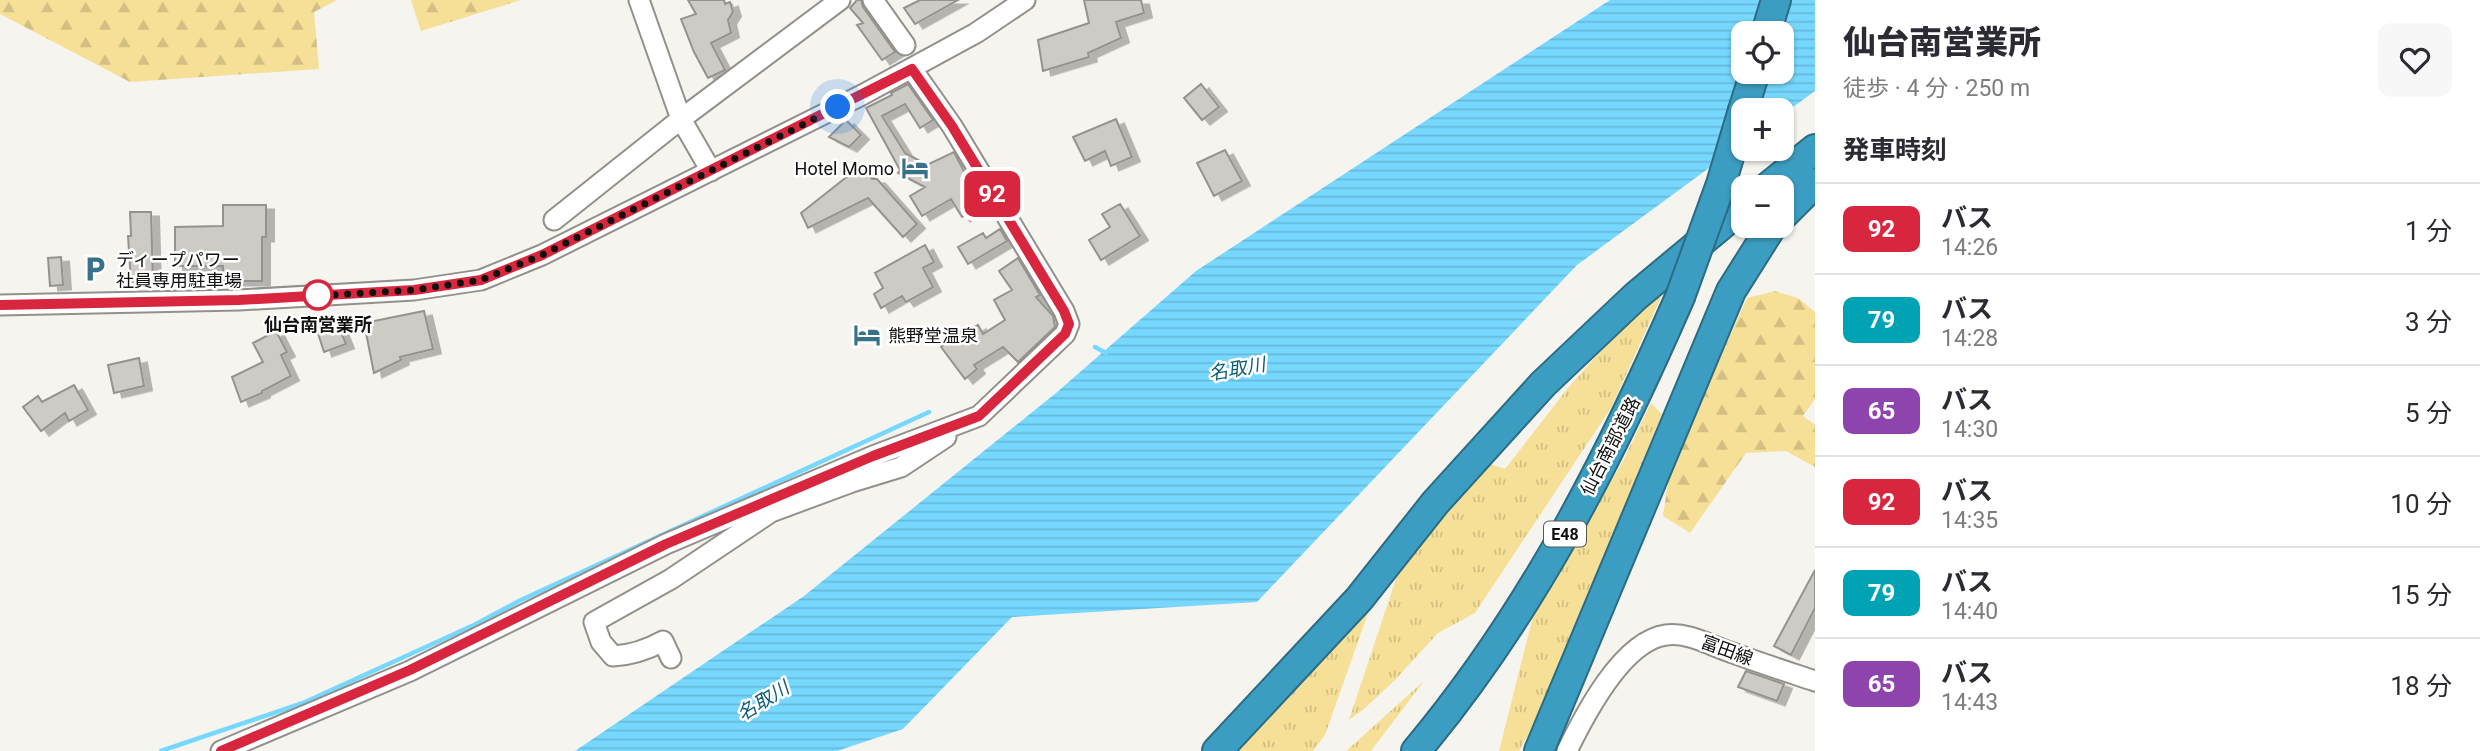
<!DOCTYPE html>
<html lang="ja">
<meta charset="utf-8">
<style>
:root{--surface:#fff;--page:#f7f7f7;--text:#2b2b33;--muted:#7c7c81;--line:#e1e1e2}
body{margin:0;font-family:Roboto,"Noto Sans JP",sans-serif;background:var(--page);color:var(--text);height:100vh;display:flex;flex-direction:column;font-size:26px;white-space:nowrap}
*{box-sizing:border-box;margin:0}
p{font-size:23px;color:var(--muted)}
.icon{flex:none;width:38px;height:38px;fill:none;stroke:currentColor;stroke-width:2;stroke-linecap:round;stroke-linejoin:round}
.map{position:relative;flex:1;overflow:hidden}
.details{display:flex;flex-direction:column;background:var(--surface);width:665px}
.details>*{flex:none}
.badge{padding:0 14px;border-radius:10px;font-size:24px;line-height:46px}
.tools{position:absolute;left:1731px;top:21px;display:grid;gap:14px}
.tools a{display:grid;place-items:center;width:63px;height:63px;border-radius:14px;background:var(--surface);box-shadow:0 2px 5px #0004;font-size:35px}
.you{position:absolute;width:35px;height:35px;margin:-18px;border:5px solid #fff;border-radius:50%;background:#1a73e8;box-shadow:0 0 0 10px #1a73e833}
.map>.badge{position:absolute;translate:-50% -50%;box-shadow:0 0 0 4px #fff}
h2{padding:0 28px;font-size:26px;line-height:63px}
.round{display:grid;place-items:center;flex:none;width:74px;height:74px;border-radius:14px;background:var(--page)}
.summary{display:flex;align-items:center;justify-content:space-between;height:119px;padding:0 28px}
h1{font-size:33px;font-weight:800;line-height:52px}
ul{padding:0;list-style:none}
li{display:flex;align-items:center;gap:21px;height:91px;padding:0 28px;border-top:2px solid var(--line)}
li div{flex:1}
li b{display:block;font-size:26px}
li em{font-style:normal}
li .badge{min-width:77px;font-weight:700;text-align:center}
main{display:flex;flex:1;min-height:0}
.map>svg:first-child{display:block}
.grass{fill:url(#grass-tufts)}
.forest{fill:url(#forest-firs)}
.water{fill:url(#water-rules);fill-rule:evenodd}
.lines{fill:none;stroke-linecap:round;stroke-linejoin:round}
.stream{stroke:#77d8ff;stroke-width:4.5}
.building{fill:#cdcbc6;stroke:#95938f;stroke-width:2;filter:url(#shadow)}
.minor-casing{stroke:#92908b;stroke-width:23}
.highway-casing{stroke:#2c6c82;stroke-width:32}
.minor{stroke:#fff;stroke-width:19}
.highway{stroke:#3b9dc1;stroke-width:28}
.highway-bridge-casing{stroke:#2c6c82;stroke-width:32;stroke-linecap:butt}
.highway-bridge{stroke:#3b9dc1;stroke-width:28}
.line-casing{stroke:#fff;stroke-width:16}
.line{stroke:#d7263d;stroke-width:10}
.walk{stroke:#11100e;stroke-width:7;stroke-dasharray:0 12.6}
.stop-dot{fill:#fff;stroke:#d7263d;stroke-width:3.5}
.labels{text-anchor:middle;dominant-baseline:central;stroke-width:5;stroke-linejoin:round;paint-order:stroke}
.shield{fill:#fff;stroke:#585856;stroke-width:2}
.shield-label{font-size:16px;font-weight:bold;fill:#11100e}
.poi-label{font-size:18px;fill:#11100e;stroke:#fff;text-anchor:start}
.stop-label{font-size:18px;font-weight:bold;fill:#11100e;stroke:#fff}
.street-label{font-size:18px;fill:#11100e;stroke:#fff}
.water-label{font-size:19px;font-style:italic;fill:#0e5e78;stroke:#fff}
</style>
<main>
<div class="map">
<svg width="1815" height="751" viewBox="0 0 1815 751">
<defs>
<pattern id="grass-tufts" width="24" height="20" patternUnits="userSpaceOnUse" patternTransform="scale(1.75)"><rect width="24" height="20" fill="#f6e097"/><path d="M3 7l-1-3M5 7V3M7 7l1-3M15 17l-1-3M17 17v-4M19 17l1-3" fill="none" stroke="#d2bf81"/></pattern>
<pattern id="forest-firs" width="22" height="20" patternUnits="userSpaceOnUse" patternTransform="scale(1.75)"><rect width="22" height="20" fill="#f6e097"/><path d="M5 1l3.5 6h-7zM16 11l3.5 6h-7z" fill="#d2bf81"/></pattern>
<pattern id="water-rules" width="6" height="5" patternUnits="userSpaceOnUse" patternTransform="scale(1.75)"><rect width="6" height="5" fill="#77d8ff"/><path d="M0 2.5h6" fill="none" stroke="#66b8d9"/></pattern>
<filter id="shadow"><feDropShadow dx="8" dy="4.5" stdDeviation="0" flood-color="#0004"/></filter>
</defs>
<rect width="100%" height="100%" fill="#f6f4ef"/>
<!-- grass -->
<path class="grass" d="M 1666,286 L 1611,408 L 1475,613 L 1438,633 L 1394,681 L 1364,709 L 1349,720 L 1402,561 L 1488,463 L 1505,469 L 1568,388 L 1613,337 Z
M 1651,403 L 1662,414 L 1540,713 L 1519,751 L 1499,751 L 1534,612 L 1623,461 Z
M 1372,602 L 1325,735 L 1313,751 L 1229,751 Z
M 1424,681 L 1371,751 L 1346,751 Z"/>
<!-- forest -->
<path class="forest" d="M 0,0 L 337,0 L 314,12 L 319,69 L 130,82 L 0,14 Z
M 411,0 L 521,0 L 421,31 Z
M 1775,291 L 1798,298 L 1815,312 L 1815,399 L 1803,416 L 1815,425 L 1815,467 L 1786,451 L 1746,453 L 1690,533 L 1663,516 L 1670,469 L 1747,298 Z"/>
<!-- water -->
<path class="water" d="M 1610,0 L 1815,0 L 1815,91 L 1782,115 L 1782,110 L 1743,110 L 1743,143 L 1577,265 L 1257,602 L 1012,617 L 903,729 L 837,751 L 575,751 L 804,596 L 1056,393 L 1196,271 ZM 1743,33 L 1782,33 L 1782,72 L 1743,72 Z"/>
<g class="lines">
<!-- stream -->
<path class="stream" d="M 1095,347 L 1106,353
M 161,751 L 303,703 L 474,625 L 521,600 L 929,412"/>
</g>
<!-- building -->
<path class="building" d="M 688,0 L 724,0 L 725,4 L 730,2 L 733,12 L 728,20 L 731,33 L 711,43 L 725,70 L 708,78 L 694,52 L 681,19 L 696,14 Z
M 857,0 L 861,0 L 863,7 L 895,52 L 882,60 L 857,25 L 863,23 L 850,8 Z
M 920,0 L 958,0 L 915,24 L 904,8 Z
M 1084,0 L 1141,0 L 1144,13 L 1116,22 L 1121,38 L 1088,53 L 1089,57 L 1043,71 L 1038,40 L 1089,23 Z
M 908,84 L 933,120 L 920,128 L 905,104 L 882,116 L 905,153 L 927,165 L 954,152 L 974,191 L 976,190 L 985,204 L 962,217 L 951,199 L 922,216 L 910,196 L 925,187 L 898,173 L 900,170 L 866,108 L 892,95 L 891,93 Z
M 1201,84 L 1219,107 L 1202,120 L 1184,98 Z
M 1116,119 L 1132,157 L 1111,166 L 1105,151 L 1085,161 L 1073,137 Z
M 846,120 L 861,135 L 849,147 L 829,137 Z
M 1225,150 L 1242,181 L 1214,196 L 1197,163 Z
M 858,168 L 863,168 L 872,179 L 877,179 L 917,224 L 903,237 L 868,198 L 808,228 L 801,213 Z
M 1120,204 L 1140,236 L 1101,260 L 1089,240 L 1110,227 L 1102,214 Z
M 223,205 L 266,205 L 266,237 L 262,237 L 262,281 L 223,281 L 223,266 L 175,266 L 175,227 L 223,226 Z
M 130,212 L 151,212 L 153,281 L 131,282 L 128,236 L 131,236 Z
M 1000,229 L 1007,241 L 968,264 L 958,247 L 983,233 L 986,238 Z
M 925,245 L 934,262 L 923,268 L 933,287 L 906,302 L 902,296 L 881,308 L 874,294 L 883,288 L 875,273 Z
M 61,257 L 63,285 L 50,286 L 48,258 Z
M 1018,258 L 1040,295 L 1036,297 L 1053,316 L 1055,327 L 1018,362 L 1003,347 L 974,365 L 977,369 L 965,379 L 941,347 L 963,330 L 965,333 L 978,325 L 983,334 L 1005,320 L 994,300 L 1012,290 L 999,271 Z
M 424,311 L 433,349 L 400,357 L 401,360 L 374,373 L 364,323 Z
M 335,317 L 346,344 L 324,352 L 316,327 Z
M 276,331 L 287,352 L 281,355 L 291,376 L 262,391 L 262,393 L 241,402 L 232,377 L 263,362 L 253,343 Z
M 139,358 L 144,386 L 114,393 L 108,365 Z
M 74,385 L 88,410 L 69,421 L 65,413 L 41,431 L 23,407 L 38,396 L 42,402 Z
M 1815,570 L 1815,608 L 1791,655 L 1774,646 Z
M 1746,671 L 1784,684 L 1777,701 L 1738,687 Z"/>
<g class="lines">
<defs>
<path id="minor" d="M 639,0 L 681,119 L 840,0
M 873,0 L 905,45
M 554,220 L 681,119 L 711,171
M 0,305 L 239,300 L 414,290 L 481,280 L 542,255 L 862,95 L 976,33 L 1025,0
M 671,658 L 663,641 C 647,650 632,655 613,656 L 601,642 L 594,622 L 671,579 L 771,512 L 852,482 L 901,467 L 946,437
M 221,751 L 410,671 L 666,544 L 873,456 L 979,416 L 1065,334 L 1069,324 L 1064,311 L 952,126 L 912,69
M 1567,751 C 1584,716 1622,641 1666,635 C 1689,632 1711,646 1733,653 C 1760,663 1788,672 1815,681"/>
<path id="highway" d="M 1766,33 L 1776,0
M 1743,110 L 1755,72
M 1768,187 L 1815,149
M 1782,216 L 1815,183
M 1217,751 L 1359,599 L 1435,503 L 1543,384 L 1636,296 L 1743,207
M 1416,751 C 1531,614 1609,460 1680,297
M 1539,751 L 1731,291 L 1772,226"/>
</defs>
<!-- minor casing -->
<use href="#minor" class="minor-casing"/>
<!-- highway casing -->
<use href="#highway" class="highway-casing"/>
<!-- minor -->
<use href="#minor" class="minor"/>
<!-- highway -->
<use href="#highway" class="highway"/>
<defs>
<path id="highway-bridge" d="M 1680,297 L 1721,184 L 1743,110"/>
</defs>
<!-- highway-bridge casing -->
<use href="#highway-bridge" class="highway-bridge-casing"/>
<!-- highway-bridge -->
<use href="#highway-bridge" class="highway-bridge"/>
</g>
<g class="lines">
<defs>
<path id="line" d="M 0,305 L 239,300 L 414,290 L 481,280 L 542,255 L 912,69 L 952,126 L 1064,311 L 1069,324 L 1065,334 L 979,416 L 873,456 L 666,544 L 410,670 L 221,751"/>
</defs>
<!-- line casing -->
<use href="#line" class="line-casing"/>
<!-- line -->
<use href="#line" class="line"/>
<!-- walk -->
<path class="walk" d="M 318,295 L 314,296 L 414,290 L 481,280 L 542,255 L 838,107"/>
</g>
<!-- icons -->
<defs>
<symbol id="hotel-bare" viewBox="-9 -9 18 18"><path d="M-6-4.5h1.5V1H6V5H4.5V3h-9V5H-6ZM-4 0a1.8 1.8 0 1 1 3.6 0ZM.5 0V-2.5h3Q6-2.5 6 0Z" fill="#37728a" stroke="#fff" stroke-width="2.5" paint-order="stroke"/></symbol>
<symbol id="parking-bare" viewBox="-9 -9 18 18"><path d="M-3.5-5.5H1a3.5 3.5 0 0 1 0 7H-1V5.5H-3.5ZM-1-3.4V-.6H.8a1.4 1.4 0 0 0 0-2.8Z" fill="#37728a" stroke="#fff" stroke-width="2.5" paint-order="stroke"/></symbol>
</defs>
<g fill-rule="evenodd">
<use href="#hotel-bare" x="896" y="149" width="38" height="38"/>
<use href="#parking-bare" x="76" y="250" width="38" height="38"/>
<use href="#hotel-bare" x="848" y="316" width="38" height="38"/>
</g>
<!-- markers -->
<circle class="stop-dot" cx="318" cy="295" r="14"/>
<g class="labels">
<!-- shield labels -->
<rect class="shield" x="1544" y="521.5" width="42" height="25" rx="5"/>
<g class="shield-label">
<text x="1565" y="534">E48</text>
</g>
<!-- poi labels -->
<g class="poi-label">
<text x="894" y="168" text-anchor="end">Hotel Momo</text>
<text x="116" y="259">ディープパワー<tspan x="116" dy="21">社員専用駐車場</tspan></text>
<text x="888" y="335">熊野堂温泉</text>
</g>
<!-- stop labels -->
<g class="stop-label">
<text x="318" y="324">仙台南営業所</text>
</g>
<!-- street labels -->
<g class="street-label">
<text transform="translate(1610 446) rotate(-63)">仙台南部道路</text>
<text transform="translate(1727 650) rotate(20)">富田線</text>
</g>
<!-- water labels -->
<g class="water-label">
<text transform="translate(1237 369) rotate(-10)">名取川</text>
<text transform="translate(763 701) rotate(-32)">名取川</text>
</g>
</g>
</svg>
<div class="tools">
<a><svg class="icon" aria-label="locate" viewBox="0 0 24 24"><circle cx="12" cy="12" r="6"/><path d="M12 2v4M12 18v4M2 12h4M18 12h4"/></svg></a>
<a>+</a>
<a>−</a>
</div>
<div class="you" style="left:838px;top:107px"></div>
<b class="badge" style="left:992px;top:194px;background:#d7263d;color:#fff">92</b>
</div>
<section class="details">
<div class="summary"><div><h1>仙台南営業所</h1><p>徒歩 · 4 分 · 250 m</p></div><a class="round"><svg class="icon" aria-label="heart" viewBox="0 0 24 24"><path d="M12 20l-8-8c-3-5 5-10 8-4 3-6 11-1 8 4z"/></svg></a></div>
<h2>発車時刻</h2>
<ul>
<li><span class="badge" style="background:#d7263d;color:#fff">92</span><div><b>バス</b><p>14:26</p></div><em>1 分</em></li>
<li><span class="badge" style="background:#00a3b4;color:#fff">79</span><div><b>バス</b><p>14:28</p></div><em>3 分</em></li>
<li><span class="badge" style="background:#8e44ad;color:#fff">65</span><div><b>バス</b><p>14:30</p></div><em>5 分</em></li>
<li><span class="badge" style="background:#d7263d;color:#fff">92</span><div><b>バス</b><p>14:35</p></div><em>10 分</em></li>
<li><span class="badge" style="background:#00a3b4;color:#fff">79</span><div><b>バス</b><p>14:40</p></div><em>15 分</em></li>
<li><span class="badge" style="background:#8e44ad;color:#fff">65</span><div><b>バス</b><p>14:43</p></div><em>18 分</em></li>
</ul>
</section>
</main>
